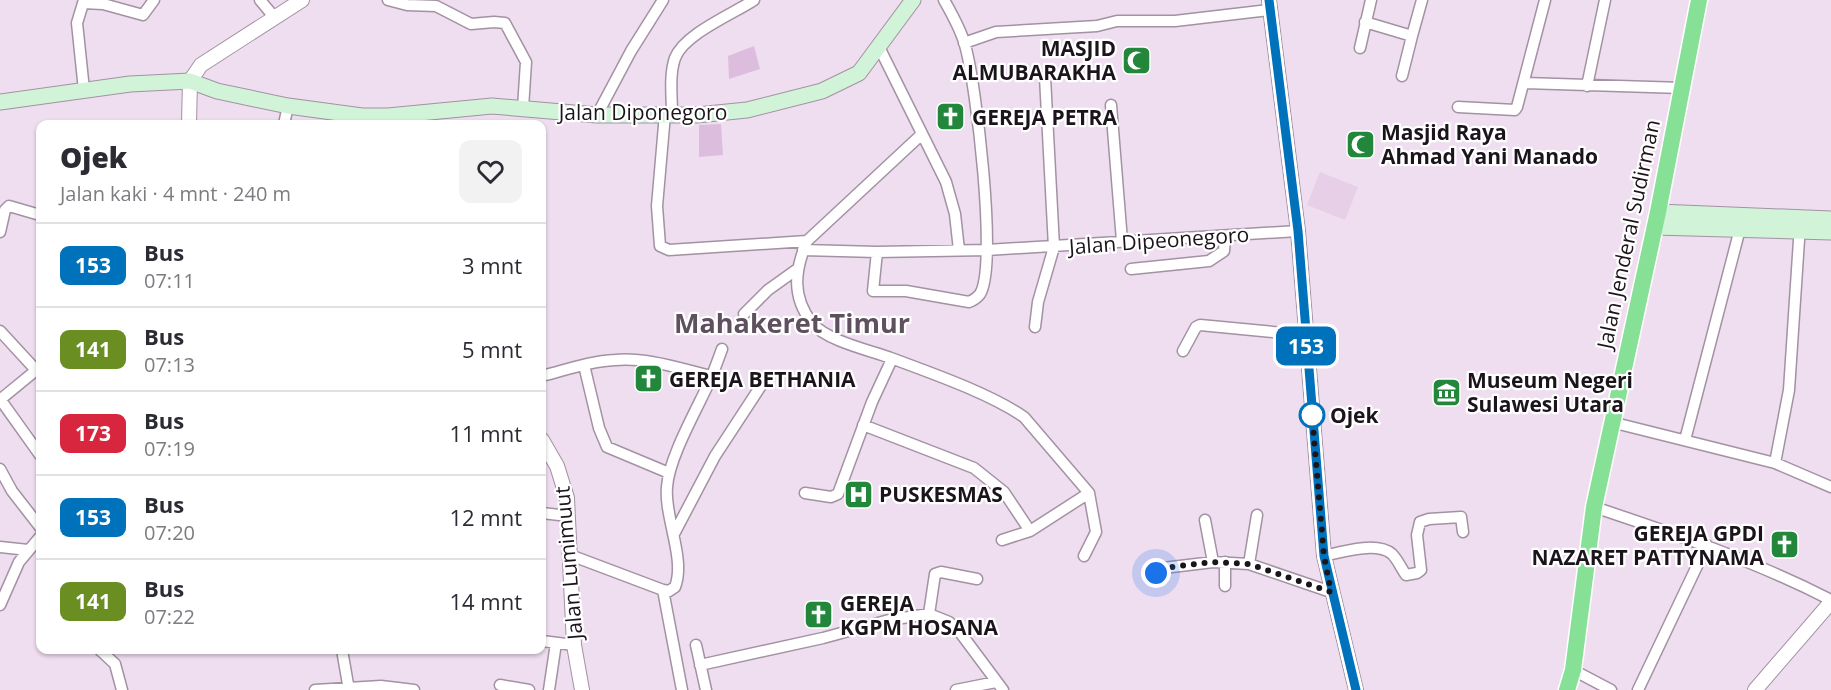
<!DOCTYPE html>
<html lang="id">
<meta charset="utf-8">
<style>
:root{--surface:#fff;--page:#f2f2f3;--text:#2b2b33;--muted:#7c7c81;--line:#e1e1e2}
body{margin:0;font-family:"Open Sans",sans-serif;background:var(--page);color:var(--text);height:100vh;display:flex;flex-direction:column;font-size:22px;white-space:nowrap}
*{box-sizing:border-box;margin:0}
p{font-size:20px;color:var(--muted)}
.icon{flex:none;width:33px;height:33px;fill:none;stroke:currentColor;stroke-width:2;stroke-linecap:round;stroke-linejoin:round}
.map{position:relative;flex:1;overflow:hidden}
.panel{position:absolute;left:36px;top:120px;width:510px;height:534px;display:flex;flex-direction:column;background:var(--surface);border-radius:12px;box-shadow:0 2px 4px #0004}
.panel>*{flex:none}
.badge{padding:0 12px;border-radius:9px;font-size:21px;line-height:39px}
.you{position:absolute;width:30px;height:30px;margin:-15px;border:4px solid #fff;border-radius:50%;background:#1a73e8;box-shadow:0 0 0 9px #1a73e833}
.map>.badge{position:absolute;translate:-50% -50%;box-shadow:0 0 0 3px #fff}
.round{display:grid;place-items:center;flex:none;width:63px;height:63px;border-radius:12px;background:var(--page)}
.overview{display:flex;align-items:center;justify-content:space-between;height:102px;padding:0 24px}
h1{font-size:28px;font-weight:800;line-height:45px}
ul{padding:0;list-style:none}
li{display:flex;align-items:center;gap:18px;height:84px;padding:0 24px;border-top:2px solid var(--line)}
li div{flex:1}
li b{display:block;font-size:22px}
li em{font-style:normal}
li .badge{min-width:66px;font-weight:700;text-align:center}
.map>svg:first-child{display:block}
.built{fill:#e6cfe7}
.green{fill:#dcbddd}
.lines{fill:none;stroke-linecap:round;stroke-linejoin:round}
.minor-casing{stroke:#a292a2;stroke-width:13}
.tertiary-casing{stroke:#a292a2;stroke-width:16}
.secondary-casing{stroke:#a292a2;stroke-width:17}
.trunk-casing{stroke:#fff;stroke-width:19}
.minor{stroke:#fff;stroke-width:10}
.tertiary{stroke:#fff;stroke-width:14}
.secondary{stroke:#d1f3d8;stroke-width:15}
.trunk{stroke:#86e096;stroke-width:16}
.line-casing{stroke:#fff;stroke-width:14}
.line{stroke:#0072bc;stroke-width:9}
.walk{stroke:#1b151b;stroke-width:6;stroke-dasharray:0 10.8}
.stop-dot{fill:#fff;stroke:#0072bc;stroke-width:3}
.labels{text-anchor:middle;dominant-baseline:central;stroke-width:4.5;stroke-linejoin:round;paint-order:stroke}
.poi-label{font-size:21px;font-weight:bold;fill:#1b151b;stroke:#fff;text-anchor:start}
.street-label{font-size:21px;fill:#1b151b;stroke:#fff}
.stop-label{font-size:21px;font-weight:bold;fill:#1b151b;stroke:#fff;text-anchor:start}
.district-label{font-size:27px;font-weight:bold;fill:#5e505f;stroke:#fff}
</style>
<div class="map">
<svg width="1831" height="690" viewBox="0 0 1831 690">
<rect width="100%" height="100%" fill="#efdef0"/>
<!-- built -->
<path class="built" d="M 1320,172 L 1358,187 L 1345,220 L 1307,205 Z"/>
<!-- green -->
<path class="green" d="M 754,46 L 760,69 L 729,79 L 728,56 Z
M 721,124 L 723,155 L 699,157 L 699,125 Z"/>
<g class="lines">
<defs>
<path id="minor" d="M 260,0 L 275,18
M 388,0 L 407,5 L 436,6 L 471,24 L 494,22 L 505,23 L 526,62 L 523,108
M 83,3 L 103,4 L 143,15 L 154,0
M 1365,22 L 1412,36 L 1422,0
M 964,43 L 996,32 L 1097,26 L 1117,21 L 1175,21 L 1269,10
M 1360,48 L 1371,0
M 880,49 L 946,182 L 955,214 L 959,250
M 1402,76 L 1412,36
M 1525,83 L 1682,88
M 1587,86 L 1605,0
M 84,90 L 77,23 L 84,0
M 1111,105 L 1122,241
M 1458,107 L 1515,110 L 1517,107 L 1545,0
M 665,114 L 657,206 L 660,246 L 669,250 L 807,241 L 922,134
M 672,114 C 672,97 669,75 675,58 C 684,34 733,14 754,0
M 597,115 L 631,51 L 663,0
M 284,124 L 288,106
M 0,232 L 5,210 L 9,206 L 40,215
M 807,241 C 795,270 791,296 812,323 C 827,341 869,350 891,358 C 931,373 989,393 1024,417 L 1089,493 L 1096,532 L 1084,556
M 803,250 L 877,252 L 987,250 L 1298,231
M 877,252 L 873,291 L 906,291 L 969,302 C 974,300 977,298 980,294 C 998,265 976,83 965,45 C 961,30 952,14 944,0
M 1131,269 L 1209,261 L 1224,251 L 1225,236
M 744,314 L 768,290 L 796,270
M 1035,327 L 1038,302 L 1054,247 L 1045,77
M 0,331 L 35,369
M 1183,351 L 1196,327 L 1200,325 L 1305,335
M 584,365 L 599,428 L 607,447 L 669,473
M 542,376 C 566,370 590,361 615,360 C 647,357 681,369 712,376 C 699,406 669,456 667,487 C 664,517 686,559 675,587 L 669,591 L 663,590 L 570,555
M 712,376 L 722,349
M 0,399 L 40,455
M 1,399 L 40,367
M 1611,422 L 1775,463 L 1831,487
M 863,425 L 974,468 L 1004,492 L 1030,531 L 1089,493
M 1685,440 L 1741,225
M 1775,463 L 1789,390 L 1800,225
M 0,469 L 12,491 L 40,527
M 805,493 L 831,497 L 838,494 L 872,402 L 892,359
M 1594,507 C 1675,534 1755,561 1831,600
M 542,513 L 568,516
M 1205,520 L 1213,562
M 674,534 L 715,456 L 764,381
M 1002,540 L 1030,531
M 0,547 L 28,550
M 1324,556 C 1341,552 1377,541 1392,554 C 1398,560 1401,568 1406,575 L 1417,573 L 1421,570 L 1417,535 L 1420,522 L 1429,519 L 1461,517 L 1463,532
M 1225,562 L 1225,586
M 1249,564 L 1257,515
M 1156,573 L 1155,569 L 1213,562 L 1249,564 L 1331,592
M 663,590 L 682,690
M 0,605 L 19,562 L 40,537
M 929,614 L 935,574 L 941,572 L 977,579
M 542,641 L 574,645
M 696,645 L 706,690
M 100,650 L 115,664 L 122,690
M 342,650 L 349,690
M 700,665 L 823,638 L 889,620 L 929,614 L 949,622 L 959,631 L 1003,690
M 1573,670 L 1611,690
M 500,685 L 529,690
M 315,690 L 381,686 L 414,690
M 549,690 L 556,643
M 956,690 L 996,682
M 1638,690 L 1707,545"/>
<path id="tertiary" d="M 1269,0 L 1298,231 L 1324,556 L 1356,690
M 189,124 L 190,81 L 201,65 L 302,0
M 542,440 L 557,466 L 567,498 L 574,645 L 582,690
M 1755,690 L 1831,602"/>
<path id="secondary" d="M 0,102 L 130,84 L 190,81 L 217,91 L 288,106 L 362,116 L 388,116 L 492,106 L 597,115 L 697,115 L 747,110 L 822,91 L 859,73 L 913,0
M 1658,212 L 1831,219
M 1654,227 L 1831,232"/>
<path id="trunk" d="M 1567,690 L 1573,670 L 1594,507 L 1658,212 L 1699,0"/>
</defs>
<!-- minor casing -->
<use href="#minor" class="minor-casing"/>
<!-- tertiary casing -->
<use href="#tertiary" class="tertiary-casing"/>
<!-- secondary casing -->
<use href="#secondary" class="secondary-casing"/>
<!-- trunk casing -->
<use href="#trunk" class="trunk-casing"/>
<!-- minor -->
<use href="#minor" class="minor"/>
<!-- tertiary -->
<use href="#tertiary" class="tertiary"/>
<!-- secondary -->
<use href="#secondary" class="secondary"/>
<!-- trunk -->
<use href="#trunk" class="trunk"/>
</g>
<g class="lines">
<defs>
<path id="line" d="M 1269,0 L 1298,231 L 1324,556 L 1356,690"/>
</defs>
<!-- line casing -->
<use href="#line" class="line-casing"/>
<!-- line -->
<use href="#line" class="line"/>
<!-- walk -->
<path class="walk" d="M 1156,573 L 1155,569 L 1213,562 L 1249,564 L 1331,592 L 1324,556 L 1312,415"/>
</g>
<!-- icons -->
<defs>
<symbol id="mosque-square" viewBox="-11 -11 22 22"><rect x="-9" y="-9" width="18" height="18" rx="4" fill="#22873b" stroke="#fff"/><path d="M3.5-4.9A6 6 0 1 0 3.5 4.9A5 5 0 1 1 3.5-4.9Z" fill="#fff"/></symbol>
<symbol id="church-square" viewBox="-11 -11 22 22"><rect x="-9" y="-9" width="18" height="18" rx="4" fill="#22873b" stroke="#fff"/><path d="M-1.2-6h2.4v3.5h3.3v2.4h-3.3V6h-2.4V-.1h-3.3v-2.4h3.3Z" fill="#fff"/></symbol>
<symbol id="museum-square" viewBox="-11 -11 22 22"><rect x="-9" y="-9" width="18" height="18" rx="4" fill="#22873b" stroke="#fff"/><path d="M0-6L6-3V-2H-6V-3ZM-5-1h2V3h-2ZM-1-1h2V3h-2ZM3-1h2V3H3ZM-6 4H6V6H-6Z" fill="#fff"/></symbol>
<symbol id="hospital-square" viewBox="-11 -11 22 22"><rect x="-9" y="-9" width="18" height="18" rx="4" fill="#22873b" stroke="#fff"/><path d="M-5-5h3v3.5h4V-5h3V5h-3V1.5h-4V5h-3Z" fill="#fff"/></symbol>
</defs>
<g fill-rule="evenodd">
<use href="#mosque-square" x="1120" y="44" width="33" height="33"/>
<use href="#church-square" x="934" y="100" width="33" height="33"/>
<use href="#mosque-square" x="1344" y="128" width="33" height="33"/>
<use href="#church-square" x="632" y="362" width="33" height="33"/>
<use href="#museum-square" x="1430" y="376" width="33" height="33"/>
<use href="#hospital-square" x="842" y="478" width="33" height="33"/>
<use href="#church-square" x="1768" y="528" width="33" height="33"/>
<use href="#church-square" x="802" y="598" width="33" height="33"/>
</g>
<!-- markers -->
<circle class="stop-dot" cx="1312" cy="415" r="12"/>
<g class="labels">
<!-- poi labels -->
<g class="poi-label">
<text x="1116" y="48" text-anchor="end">MASJID<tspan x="1116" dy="24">ALMUBARAKHA</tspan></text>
<text x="972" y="117">GEREJA PETRA</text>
<text x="1381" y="132">Masjid Raya<tspan x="1381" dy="24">Ahmad Yani Manado</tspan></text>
<text x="669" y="379">GEREJA BETHANIA</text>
<text x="1467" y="380">Museum Negeri<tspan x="1467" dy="24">Sulawesi Utara</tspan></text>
<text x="879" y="494">PUSKESMAS</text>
<text x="1764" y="533" text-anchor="end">GEREJA GPDI<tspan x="1764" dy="24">NAZARET PATTYNAMA</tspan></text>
<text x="840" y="603">GEREJA<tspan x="840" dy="24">KGPM HOSANA</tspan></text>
</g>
<!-- street labels -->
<g class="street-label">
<text x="643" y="112">Jalan Diponegoro</text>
<text transform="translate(1628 234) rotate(-78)">Jalan Jenderal Sudirman</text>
<text transform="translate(1159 240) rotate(-4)">Jalan Dipeonegoro</text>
<text transform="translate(568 563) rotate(-95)">Jalan Lumimuut</text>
</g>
<!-- stop labels -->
<g class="stop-label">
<text x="1330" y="415">Ojek</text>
</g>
<!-- district labels -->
<g class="district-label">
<text x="792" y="322">Mahakeret Timur</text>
</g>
</g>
</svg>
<div class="you" style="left:1156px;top:573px"></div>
<b class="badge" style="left:1306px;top:346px;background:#0072bc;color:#fff">153</b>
<section class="panel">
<div class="overview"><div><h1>Ojek</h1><p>Jalan kaki · 4 mnt · 240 m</p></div><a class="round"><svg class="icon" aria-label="heart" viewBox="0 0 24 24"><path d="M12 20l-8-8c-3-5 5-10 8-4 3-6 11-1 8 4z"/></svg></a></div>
<ul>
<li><span class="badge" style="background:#0072bc;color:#fff">153</span><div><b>Bus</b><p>07:11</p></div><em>3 mnt</em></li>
<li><span class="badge" style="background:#6b8e23;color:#fff">141</span><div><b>Bus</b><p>07:13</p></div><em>5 mnt</em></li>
<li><span class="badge" style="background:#d7263d;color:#fff">173</span><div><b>Bus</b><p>07:19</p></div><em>11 mnt</em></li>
<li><span class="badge" style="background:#0072bc;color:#fff">153</span><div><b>Bus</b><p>07:20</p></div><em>12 mnt</em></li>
<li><span class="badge" style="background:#6b8e23;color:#fff">141</span><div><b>Bus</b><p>07:22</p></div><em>14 mnt</em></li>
</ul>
</section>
</div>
